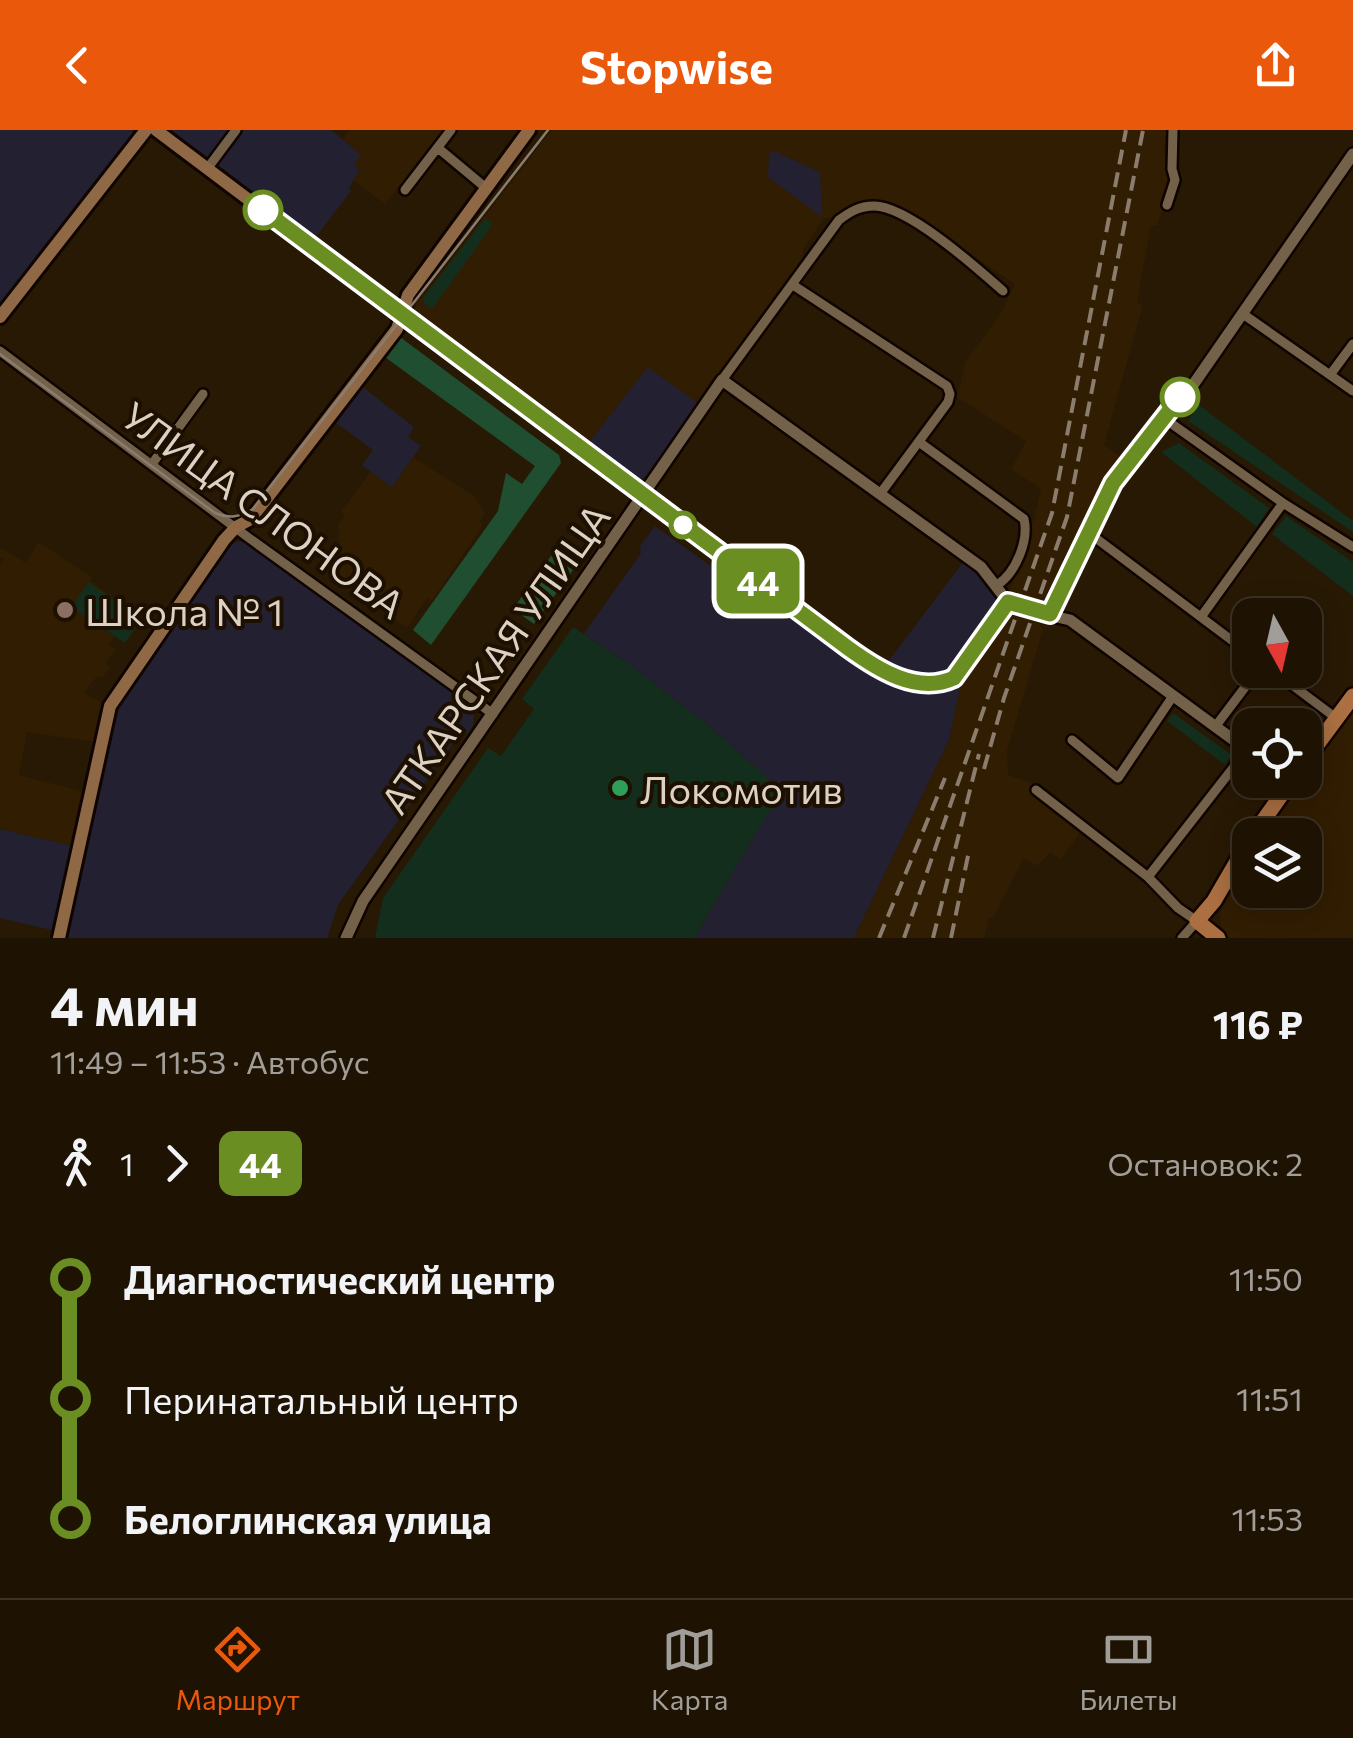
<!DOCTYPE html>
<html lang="ru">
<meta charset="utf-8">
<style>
:root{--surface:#1e1303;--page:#2b2012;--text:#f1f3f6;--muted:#a19e9a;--line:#3c3225;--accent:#ea580c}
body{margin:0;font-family:Commissioner,sans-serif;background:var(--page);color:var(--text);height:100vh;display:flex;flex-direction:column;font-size:38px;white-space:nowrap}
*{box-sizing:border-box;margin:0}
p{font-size:32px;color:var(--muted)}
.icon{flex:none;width:55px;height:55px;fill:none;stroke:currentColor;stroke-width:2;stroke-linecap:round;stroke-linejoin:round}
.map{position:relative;height:808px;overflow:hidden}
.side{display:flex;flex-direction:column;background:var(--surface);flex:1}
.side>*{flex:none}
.badge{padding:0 20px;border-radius:15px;font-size:35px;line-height:65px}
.needle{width:65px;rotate:172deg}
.controls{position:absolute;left:1232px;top:468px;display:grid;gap:20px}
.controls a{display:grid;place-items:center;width:90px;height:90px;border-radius:20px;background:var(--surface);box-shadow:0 5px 25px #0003,0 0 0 2px var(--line);font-size:50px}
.map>.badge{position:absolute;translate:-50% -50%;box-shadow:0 0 0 5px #fff}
.legs{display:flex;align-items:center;gap:15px;height:110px;padding:0 50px;font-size:32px}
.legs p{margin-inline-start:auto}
.head{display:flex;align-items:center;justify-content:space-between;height:170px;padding:0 50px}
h1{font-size:55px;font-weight:700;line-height:75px}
ul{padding:0 50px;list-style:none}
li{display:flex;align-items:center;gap:35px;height:120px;font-size:38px}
li i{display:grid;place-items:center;width:15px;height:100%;margin:0 12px;background:currentColor}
li i::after{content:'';width:25px;height:25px;margin:-12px;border:8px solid;border-radius:50%;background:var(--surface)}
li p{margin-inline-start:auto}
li:first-child i{background:linear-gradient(#0000 50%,currentColor 0)}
li:last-child i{background:linear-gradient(currentColor 50%,#0000 0)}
header{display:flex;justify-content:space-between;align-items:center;height:130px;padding:0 50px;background:var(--accent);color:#fff;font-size:45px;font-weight:700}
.menu{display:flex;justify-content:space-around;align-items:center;height:140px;border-top:2px solid var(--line);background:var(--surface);font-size:28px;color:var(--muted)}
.menu a{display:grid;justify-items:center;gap:5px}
.menu .selected{color:var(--accent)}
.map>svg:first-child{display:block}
.commercial{fill:#232131}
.built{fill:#311d02;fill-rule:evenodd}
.green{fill:#132e1c}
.forest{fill:#1f4f30}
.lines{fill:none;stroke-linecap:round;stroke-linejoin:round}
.tertiary-tunnel{stroke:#433521;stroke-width:11;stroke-dasharray:11 5.5;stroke-linecap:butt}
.minor-casing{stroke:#100400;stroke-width:14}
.tertiary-casing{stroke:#100400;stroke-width:16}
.secondary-casing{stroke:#100400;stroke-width:18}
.primary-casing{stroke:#100400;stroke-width:20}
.minor{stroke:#73614a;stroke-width:9}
.tertiary{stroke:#73614a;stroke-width:11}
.secondary{stroke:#8f6846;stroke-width:12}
.primary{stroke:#ab6f42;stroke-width:15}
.tram{stroke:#8a7d6d;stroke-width:2.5}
.rail{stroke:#8a7d6d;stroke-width:4;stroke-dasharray:15 8;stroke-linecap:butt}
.line-1-casing{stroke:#fff;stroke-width:22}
.line-1{stroke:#6b8e23;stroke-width:15}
.stop-1-dot{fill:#fff;stroke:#6b8e23;stroke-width:5}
.education-dot{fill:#8d6e63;stroke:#1e1000;stroke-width:4}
.leisure-dot{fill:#2e9e5b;stroke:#1e1000;stroke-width:4}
.labels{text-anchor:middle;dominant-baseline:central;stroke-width:8;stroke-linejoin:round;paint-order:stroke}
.street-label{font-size:38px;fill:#dbd1c4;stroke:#1e1000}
.poi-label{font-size:38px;fill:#dbd1c4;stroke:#1e1000;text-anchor:start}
</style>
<header><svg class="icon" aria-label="back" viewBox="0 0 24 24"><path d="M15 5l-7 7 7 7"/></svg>Stopwise<svg class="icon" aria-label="share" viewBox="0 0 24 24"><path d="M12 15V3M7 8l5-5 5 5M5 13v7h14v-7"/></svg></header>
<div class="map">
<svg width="1353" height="808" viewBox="0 0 1353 808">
<rect width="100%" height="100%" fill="#281904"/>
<!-- commercial -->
<path class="commercial" d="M 0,0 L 132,0 L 130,10 L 0,177 Z
M 171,0 L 331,0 L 362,25 L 360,40 L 349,58 L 351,61 L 315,108 Z
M 774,20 L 820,42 L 823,89 L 768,47 L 768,23 Z
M 648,236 L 699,274 L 648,345 L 641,349 L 633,346 L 590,311 Z
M 359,254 L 414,297 L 408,307 L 421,316 L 392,358 L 362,335 L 373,320 L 332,290 Z
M 655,396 L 786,490 L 790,486 L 874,546 L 933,560 L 960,559 L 949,610 L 854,808 L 694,808 L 768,683 L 787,665 L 709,596 L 629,534 L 584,504 L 641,423 L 640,416 Z
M 237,412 L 244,412 L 471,576 L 474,583 L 473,595 L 467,604 L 461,602 L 338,775 L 327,808 L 64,808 L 117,578 L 232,414 Z
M 964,431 L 977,441 L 1000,472 L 959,535 L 948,544 L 927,546 L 901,540 L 887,533 Z
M 0,699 L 74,716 L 56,801 L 0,788 Z"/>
<!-- built -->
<path class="built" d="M 350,0 L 445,0 L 385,74 L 353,50 L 360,41 L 354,35 L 361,25 L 343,9 Z
M 552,0 L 1167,0 L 1164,19 L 1171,49 L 1157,96 L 1151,95 L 1137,172 L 1143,175 L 1104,315 L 1124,329 L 1110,348 L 1048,475 L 1018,469 L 1010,459 L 1028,412 L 1041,359 L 1011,339 L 1026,311 L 957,267 L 965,232 L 1001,183 L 1015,154 L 960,117 L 934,104 L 898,75 L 877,70 L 854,74 L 839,85 L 823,89 L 803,119 L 802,134 L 699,274 L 648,237 L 590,311 L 418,187 L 414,180 L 417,174 ZM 774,21 L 820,42 L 822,87 L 768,47 L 769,23 Z
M 413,327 L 474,366 L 485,384 L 479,392 L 483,395 L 432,471 L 427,468 L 407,498 L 327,438 L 340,421 L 338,395 L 345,385 L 341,381 L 371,342 L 392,357 Z
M 38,412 L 92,447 L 90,451 L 142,489 L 125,513 L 114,507 L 109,514 L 116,519 L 106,533 L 110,537 L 102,548 L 97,546 L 84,563 L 104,574 L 95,612 L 27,602 L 19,645 L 85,662 L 74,716 L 0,699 L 0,435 L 4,429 L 0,427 L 0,417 L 26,433 Z
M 1014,482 L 1039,494 L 1043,499 L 1007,621 L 1008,645 L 1040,656 L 1036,666 L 1082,701 L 1060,729 L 1050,722 L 1038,736 L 1024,728 L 993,788 L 989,788 L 984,808 L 854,808 L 949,610 L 960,559 L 953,558 L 1004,487 Z
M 1353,578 L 1353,808 L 1230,808 L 1221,799 L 1220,783 L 1250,725 L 1250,760 L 1305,760 L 1305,705 L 1262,705 L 1300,650 L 1305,650 L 1305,643 Z"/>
<!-- green -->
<path class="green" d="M 485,88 L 492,93 L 486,104 L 432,179 L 424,174 L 423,168 Z
M 1199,275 L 1353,391 L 1353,402 L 1188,291 Z
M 1179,313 L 1269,378 L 1257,397 L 1161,322 Z
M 1286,386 L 1353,432 L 1353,466 L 1272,404 Z
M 89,452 L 141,490 L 125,513 L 71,477 Z
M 573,497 L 629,534 L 709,596 L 787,665 L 768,683 L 694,808 L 375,808 L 383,768 L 488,618 L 501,626 L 534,579 L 522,569 Z
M 1173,583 L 1229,623 L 1231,626 L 1225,635 L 1167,591 Z"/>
<!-- forest -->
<path class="forest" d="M 400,207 L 559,325 L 561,333 L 431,515 L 413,500 L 498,381 L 506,343 L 522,354 L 535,336 L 382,225 Z
M 551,426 L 573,440 L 534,494 L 513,479 Z"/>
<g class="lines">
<!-- tertiary-tunnel -->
<path class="tertiary-tunnel" d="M 1017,474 L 1040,483"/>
<defs>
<path id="minor" d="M 438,18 L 486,58
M 207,39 L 236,0
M 405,60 L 451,0
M 1167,75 L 1175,50 L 1172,39 L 1173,0
M 793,155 L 947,256 L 950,264 L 948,272 L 880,364
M 1243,184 L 1353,261
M 0,221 L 249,408 L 493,584
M 1330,245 L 1353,214
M 722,250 L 839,90 C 850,82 859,76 874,76 C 908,76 977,138 1003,161
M 1165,289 L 1283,373 L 1353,417
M 919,312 L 1024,389 C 1029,410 1016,443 997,455
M 152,334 L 203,264
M 1089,403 L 1250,524
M 1201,487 L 1283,373
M 1272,540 L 1336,588
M 1215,597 L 1258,540
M 1072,610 L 1118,648 L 1173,566
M 1036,660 L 1148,747 L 1178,778 L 1197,791 L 1182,808
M 1148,747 L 1247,620"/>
<path id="tertiary" d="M 402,185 L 848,518 C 877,539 917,565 954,547 L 1008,472
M 1040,483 L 1070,490 L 1250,622
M 1050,484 L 1113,353 L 1179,267 L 1193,255 L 1353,24
M 346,808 L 363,771 L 722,250 L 981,437 L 1008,472"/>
<path id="secondary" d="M 156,0 L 402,185
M 0,187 L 146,0
M 59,808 L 110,576 L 224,410 L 236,397 L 251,389 L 397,199 L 408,165 L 529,0"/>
<path id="primary" d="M 1305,631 L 1353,566
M 1253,705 L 1292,650
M 1218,808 L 1197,791 L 1214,771 L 1250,709"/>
</defs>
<!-- minor casing -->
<use href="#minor" class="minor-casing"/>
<!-- tertiary casing -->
<use href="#tertiary" class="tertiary-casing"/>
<!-- secondary casing -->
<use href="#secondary" class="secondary-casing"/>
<!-- primary casing -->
<use href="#primary" class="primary-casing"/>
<!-- minor -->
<use href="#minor" class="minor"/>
<!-- tertiary -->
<use href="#tertiary" class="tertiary"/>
<!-- secondary -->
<use href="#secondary" class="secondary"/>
<!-- primary -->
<use href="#primary" class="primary"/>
<!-- tram -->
<path class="tram" d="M 0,224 L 215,383 C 229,389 240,387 253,379 L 548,0"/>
<!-- rail -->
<path class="rail" d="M 984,639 L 1004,568 L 1067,387 L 1143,0
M 879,808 L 945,648
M 904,808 L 1052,383 L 1126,0
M 933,808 L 979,624
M 951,808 L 969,721"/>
</g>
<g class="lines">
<defs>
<path id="line-1" d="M 263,80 L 848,518 C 877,539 917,565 954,548 L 1008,472 L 1050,484 L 1113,353 L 1180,267"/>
</defs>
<!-- line-1 casing -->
<use href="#line-1" class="line-1-casing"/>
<!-- line-1 -->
<use href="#line-1" class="line-1"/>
</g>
<!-- markers -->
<g class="stop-1-dot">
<circle cx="263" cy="80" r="18"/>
<circle cx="1180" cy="267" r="18"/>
<circle cx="683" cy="395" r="12"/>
</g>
<circle class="education-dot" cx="65" cy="480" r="10"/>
<circle class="leisure-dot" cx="620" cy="658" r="10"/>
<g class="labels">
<!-- street labels -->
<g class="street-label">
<text transform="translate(264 379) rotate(36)">УЛИЦА СЛОНОВА</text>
<text transform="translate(494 528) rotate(-55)">АТКАРСКАЯ УЛИЦА</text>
</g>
<!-- poi labels -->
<g class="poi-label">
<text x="85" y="480">Школа № 1</text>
<text x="640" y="658">Локомотив</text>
</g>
</g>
</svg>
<div class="controls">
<a><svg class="needle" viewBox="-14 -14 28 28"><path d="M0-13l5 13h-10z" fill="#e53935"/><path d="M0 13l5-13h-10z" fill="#a19e9a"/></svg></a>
<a><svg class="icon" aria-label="locate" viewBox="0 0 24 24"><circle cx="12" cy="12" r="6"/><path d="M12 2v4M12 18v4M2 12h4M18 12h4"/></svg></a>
<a><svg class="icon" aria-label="layers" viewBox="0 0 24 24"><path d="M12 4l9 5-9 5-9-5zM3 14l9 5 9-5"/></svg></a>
</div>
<b class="badge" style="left:758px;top:451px;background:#6b8e23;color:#fff">44</b>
</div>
<section class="side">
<div class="head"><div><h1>4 мин</h1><p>11:49 – 11:53 · Автобус</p></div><b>116 ₽</b></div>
<div class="legs"><svg class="icon" aria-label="walk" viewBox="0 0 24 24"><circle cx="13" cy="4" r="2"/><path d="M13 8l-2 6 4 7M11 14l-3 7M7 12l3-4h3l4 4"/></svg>1<svg class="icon" aria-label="forward" viewBox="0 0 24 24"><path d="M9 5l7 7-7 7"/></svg><b class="badge" style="background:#6b8e23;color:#fff">44</b><p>Остановок: 2</p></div>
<ul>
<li><i style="color:#6b8e23"></i><b>Диагностический центр</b><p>11:50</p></li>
<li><i style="color:#6b8e23"></i><span>Перинатальный центр</span><p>11:51</p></li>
<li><i style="color:#6b8e23"></i><b>Белоглинская улица</b><p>11:53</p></li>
</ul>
</section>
<nav class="menu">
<a class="selected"><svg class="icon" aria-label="directions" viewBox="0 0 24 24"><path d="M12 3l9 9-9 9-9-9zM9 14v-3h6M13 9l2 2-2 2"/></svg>Маршрут</a>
<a><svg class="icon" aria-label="map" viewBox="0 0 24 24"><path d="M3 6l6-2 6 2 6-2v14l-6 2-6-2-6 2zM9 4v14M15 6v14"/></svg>Карта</a>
<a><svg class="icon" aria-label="tickets" viewBox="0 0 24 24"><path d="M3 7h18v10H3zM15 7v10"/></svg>Билеты</a>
</nav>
